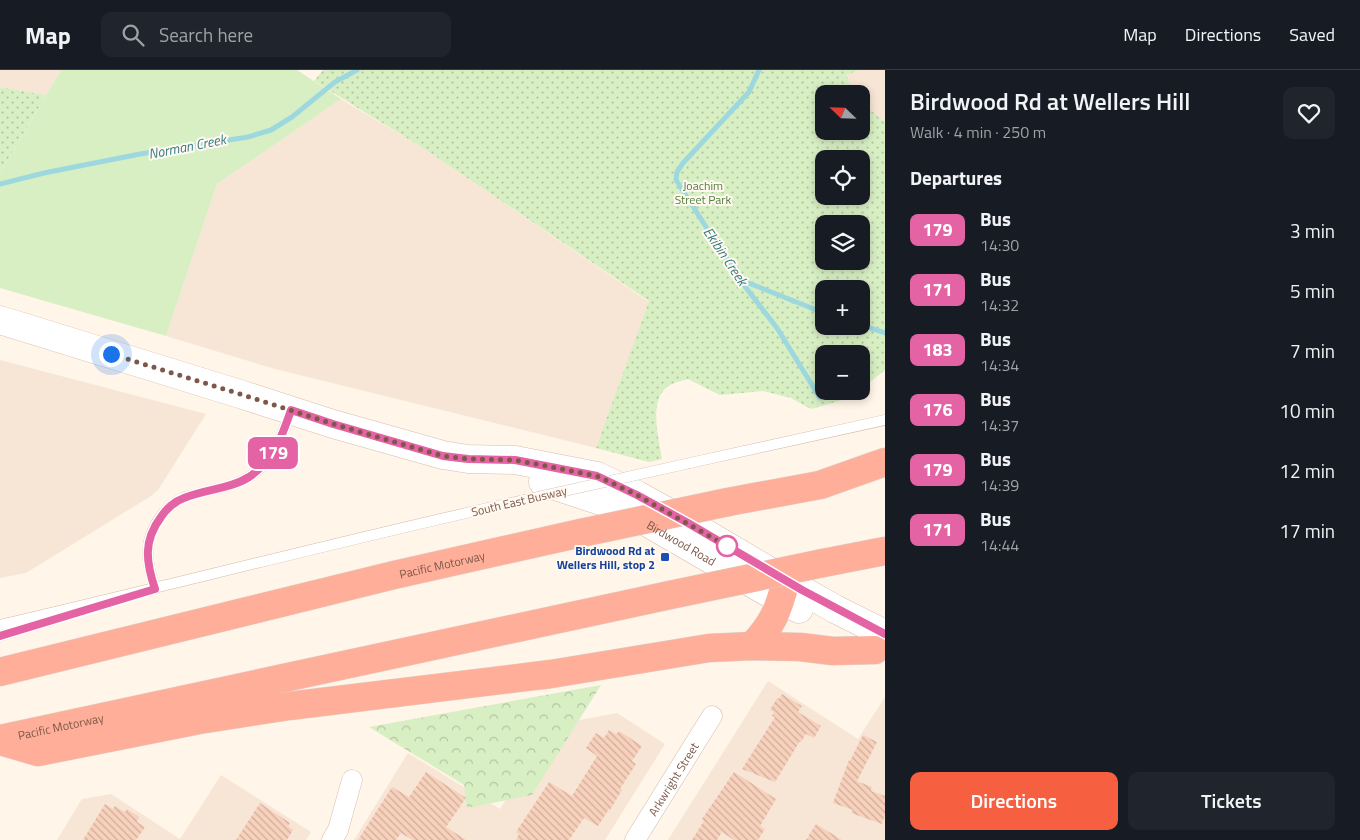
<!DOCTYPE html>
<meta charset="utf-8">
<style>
:root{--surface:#171b24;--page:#20242c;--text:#f1f3f6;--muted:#9ea1a6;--line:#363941;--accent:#f65f40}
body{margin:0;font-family:"Titillium Web",sans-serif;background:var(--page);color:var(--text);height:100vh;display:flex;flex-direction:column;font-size:19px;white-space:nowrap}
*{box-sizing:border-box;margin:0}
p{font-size:16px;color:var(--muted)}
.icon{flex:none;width:28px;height:28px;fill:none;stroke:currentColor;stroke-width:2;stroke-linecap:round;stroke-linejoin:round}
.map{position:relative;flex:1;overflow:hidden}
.details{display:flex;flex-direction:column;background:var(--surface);width:475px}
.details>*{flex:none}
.badge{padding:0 10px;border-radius:8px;font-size:18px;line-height:32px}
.needle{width:32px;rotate:293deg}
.controls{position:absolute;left:815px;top:15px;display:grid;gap:10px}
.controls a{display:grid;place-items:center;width:55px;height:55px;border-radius:10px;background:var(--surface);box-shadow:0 2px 8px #0003;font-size:25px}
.you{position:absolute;width:25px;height:25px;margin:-12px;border:4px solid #fff;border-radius:50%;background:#1a73e8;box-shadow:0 0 0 8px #1a73e833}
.map>.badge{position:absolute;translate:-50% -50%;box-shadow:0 0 0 2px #fff}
h2{padding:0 25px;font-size:19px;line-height:45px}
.round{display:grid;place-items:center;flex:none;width:52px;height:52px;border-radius:10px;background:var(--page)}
.head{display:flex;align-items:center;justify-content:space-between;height:85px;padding:0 25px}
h1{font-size:24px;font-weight:600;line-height:38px}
.action{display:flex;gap:10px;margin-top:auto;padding:10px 25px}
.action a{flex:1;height:58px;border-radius:10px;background:var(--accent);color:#fff;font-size:20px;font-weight:600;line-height:58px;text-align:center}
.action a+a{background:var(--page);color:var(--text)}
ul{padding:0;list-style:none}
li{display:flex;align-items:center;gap:15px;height:60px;padding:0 25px}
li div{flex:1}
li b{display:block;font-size:19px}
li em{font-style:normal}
li .badge{min-width:55px;font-weight:700;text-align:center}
header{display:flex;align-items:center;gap:30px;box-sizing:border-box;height:70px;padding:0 25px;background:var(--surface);border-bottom:1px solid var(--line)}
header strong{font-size:24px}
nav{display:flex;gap:28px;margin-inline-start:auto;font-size:18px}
.search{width:350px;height:45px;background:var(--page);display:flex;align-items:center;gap:12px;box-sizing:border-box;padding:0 18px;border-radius:10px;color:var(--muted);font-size:19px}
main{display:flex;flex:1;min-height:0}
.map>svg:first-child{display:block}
.residential{fill:#f7e6d5}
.grass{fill:#d8efc4}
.forest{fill:url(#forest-crowns)}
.park{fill:url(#park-dots);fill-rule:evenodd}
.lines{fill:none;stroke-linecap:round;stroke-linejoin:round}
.stream{stroke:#9ed8df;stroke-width:5}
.building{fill:url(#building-back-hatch)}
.lane-casing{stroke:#d3bbac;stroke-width:11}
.street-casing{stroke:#d3bbac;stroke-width:21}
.secondary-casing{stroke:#d9bdab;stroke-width:29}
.highway-casing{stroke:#ddd4cf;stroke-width:29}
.lane{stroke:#fff;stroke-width:10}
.street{stroke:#fff;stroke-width:20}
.secondary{stroke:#fff;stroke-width:28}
.highway{stroke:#ffae99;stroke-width:28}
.lane-bridge-casing{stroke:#d3bbac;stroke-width:11;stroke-linecap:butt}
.highway-bridge-casing{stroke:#ddd4cf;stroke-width:29;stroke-linecap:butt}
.lane-bridge{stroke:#fff;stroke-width:10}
.highway-bridge{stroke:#ffae99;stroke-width:28}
.line-casing{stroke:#fff;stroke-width:11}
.line{stroke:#e463a4;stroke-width:8}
.walk{stroke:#7d5848;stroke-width:5;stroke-dasharray:0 9}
.stop-dot{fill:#fff;stroke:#e463a4;stroke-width:2.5}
.transit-dot{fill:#1a4fb4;stroke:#fff9f1;stroke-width:2}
.labels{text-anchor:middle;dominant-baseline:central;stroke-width:4;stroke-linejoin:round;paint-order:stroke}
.park-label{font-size:12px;fill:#527e3c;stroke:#fff9f1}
.street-label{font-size:12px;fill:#7d5848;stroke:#fff9f1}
.transit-label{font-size:12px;font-weight:bold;fill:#164399;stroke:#fff9f1;text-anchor:end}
.water-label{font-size:14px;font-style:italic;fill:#397c84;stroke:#fff9f1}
</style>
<header>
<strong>Map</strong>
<div class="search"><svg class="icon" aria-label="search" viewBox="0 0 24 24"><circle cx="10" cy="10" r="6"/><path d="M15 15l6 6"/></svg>Search here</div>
<nav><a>Map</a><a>Directions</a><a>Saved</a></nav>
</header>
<main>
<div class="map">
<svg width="885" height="770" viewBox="0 0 885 770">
<defs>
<pattern id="forest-crowns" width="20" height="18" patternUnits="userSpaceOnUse" patternTransform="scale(1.25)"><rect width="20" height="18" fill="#d8efc4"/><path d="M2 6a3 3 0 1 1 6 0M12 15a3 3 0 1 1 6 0" fill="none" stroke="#b4c4a1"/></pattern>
<pattern id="park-dots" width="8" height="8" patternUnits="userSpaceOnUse" patternTransform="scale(1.25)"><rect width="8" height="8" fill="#d8efc4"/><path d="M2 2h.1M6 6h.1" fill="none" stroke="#b4c4a1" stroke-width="1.8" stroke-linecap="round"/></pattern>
<pattern id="building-back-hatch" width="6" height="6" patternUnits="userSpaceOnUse" patternTransform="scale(1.25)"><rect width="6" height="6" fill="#f8d1bc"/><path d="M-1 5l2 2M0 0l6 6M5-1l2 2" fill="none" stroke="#ceac9b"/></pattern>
</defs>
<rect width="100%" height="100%" fill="#fff5e8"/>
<!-- residential -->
<path class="residential" d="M 0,0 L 61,0 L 46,25 L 0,17 Z
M 859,0 L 885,0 L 885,52 L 861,32 L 861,24 L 854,24 L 850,18 L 845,4 Z
M 341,29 L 426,80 L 649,232 L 596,378 L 275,299 L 166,266 L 217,114 Z
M 0,290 L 206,344 L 158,420 L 151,426 L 26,503 L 0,508 Z
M 768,611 L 858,669 L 885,627 L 885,770 L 668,770 Z
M 617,643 L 665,674 L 605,770 L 354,770 L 408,683 L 500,739 L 553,655 Z
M 221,705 L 311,762 L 306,770 L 57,770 L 82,729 L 111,724 L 180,769 Z"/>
<!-- grass -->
<path class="grass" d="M 61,0 L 297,0 L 341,29 L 217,114 L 166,266 L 0,218 L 0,103 Z"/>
<!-- forest -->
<path class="forest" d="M 601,615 L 532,725 L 467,738 L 464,715 L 369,657 Z"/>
<!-- park -->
<path class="park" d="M 323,0 L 859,0 L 846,5 L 854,24 L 824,24 L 824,61 L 861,61 L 861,32 L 885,52 L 885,300 L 861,319 L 861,284 L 824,284 L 824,321 L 858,321 L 849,328 L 811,339 L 791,328 L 763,321 L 720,325 L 688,309 C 682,311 675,312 670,315 C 647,328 659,368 662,389 L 649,392 L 596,378 L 649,231 L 426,80 L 314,11 ZM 824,89 L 861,89 L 861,126 L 824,126 ZM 824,154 L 861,154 L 861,191 L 824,191 ZM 824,219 L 861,219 L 861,256 L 824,256 Z
M 0,17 L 46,25 L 0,103 Z"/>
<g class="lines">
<!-- stream -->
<path class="stream" d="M 759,0 L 749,22 L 683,93 L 677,102 L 676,110 L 740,210 L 777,258 L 820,328
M 0,114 L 44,103 L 140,84 L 248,67 L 271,60 L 292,47 L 335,12 L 357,0
M 741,210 L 824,243
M 861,255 L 885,263"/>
</g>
<!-- building -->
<path class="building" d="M 782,624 L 802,636 L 798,642 L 821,656 L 814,668 L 806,664 L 801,672 L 800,671 L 775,712 L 742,699 L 775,647 L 772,646 L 774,642 L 770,640 L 777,628 L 779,629 Z
M 609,660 L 616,664 L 619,661 L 642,676 L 632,691 L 636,694 L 620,719 L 622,720 L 610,740 L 609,739 L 598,756 L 584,748 L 569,770 L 516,770 L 519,764 L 516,762 L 549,712 L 572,726 L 597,686 L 586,678 L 596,663 L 604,668 Z
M 863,665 L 877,672 L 857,711 L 872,717 L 871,721 L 885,726 L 885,745 L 882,754 L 851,743 L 853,740 L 833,733 L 849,690 L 850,691 Z
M 426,702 L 466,728 L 446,757 L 466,770 L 413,770 L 401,763 L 396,770 L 358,770 L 392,717 L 409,727 Z
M 734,702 L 776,729 L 760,756 L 765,759 L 758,770 L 734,770 L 722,762 L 717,770 L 692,770 L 704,751 L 702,749 Z
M 260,733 L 290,753 L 288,756 L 293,760 L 287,770 L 236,770 Z
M 105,734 L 113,739 L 115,736 L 125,742 L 127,739 L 139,747 L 137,752 L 145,757 L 136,770 L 83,770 Z
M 816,754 L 842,770 L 806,770 Z"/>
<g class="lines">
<defs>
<path id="lane" d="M 690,393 L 885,350
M 155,519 C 146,491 143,470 161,446 C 167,438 176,431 185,427 C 205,420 228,419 247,408 C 272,394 282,367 290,342
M 0,555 C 163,517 325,475 488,438
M 0,566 L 58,548"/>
<g id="street">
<path d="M 332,770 L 338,760 L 352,710"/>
<path id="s1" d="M 635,770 L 712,646"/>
</g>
<g id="secondary">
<path d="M 0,250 L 240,324 L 333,354 L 443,385 L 468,389 L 515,390 L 597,406 L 637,425 L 688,453 L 786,511 L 835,539 L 885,564"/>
<path id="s2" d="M 543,412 L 622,438 L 781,530 L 799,539"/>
</g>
<g id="highway">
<path d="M 728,432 L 820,415 L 885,392"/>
<path d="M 823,493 L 885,481"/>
<path d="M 752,576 C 773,554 778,541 786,511"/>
<path id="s3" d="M 0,602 L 394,505 L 581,463"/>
<path id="s4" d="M 0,669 L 670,525"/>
<path d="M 0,671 L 38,682 L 199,650 L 289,636 L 551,604 L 709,578 L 752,576 L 800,577 L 833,581 L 875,580"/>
</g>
</defs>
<!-- lane casing -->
<use href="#lane" class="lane-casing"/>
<!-- street casing -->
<use href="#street" class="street-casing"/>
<!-- secondary casing -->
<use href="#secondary" class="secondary-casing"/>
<!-- highway casing -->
<use href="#highway" class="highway-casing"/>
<!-- lane -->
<use href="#lane" class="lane"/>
<!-- street -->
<use href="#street" class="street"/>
<!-- secondary -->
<use href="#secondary" class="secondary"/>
<!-- highway -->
<use href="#highway" class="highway"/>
<defs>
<path id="lane-bridge" d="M 488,438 L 690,393"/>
<path id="highway-bridge" d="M 581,463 L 728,432
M 670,525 L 823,493"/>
</defs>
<!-- lane-bridge casing -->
<use href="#lane-bridge" class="lane-bridge-casing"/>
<!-- highway-bridge casing -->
<use href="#highway-bridge" class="highway-bridge-casing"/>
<!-- lane-bridge -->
<use href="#lane-bridge" class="lane-bridge"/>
<!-- highway-bridge -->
<use href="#highway-bridge" class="highway-bridge"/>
</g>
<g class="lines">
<defs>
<path id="line" d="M 0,566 L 155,519 C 146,492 143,471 161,447 C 166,439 175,431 184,428 C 205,419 230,419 249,407 C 273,391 282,367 291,340 L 333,354 L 443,386 L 468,389 L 515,390 L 597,406 L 637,425 L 688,453 L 802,520 L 885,564"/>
</defs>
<!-- line casing -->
<use href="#line" class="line-casing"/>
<!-- line -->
<use href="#line" class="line"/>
<!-- walk -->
<path class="walk" d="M 111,284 L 240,324 L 333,354 L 443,386 L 468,389 L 515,390 L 597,406 L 637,425 L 727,476"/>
</g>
<!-- markers -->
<circle class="stop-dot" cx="727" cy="476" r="10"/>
<rect class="transit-dot" x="660" y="482" width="10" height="10" rx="2.5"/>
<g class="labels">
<!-- park labels -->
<g class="park-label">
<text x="703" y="115">Joachim<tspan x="703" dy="14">Street Park</tspan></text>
</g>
<!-- street labels -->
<g class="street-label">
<text transform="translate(519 431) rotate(-13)">South East Busway</text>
<text stroke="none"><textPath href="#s2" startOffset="152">Birdwood Road</textPath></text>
<text stroke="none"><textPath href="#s3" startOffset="455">Pacific Motorway</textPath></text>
<text stroke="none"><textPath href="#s4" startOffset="62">Pacific Motorway</textPath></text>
<text stroke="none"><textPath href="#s1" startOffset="72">Arkwright Street</textPath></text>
</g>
<!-- transit labels -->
<g class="transit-label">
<text x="655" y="480">Birdwood Rd at<tspan x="655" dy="14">Wellers Hill, stop 2</tspan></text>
</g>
<!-- water labels -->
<g class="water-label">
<text transform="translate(187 76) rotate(-11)">Norman Creek</text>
<text transform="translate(726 186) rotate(56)">Ekibin Creek</text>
</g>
</g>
</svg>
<div class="controls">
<a><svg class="needle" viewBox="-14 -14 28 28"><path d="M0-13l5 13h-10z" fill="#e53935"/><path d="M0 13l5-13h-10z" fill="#9ea1a6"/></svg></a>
<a><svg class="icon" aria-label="locate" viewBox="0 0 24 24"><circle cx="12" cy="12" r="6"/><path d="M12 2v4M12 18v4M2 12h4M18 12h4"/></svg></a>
<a><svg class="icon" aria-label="layers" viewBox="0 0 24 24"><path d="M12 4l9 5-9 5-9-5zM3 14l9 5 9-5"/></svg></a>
<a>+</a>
<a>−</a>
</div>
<div class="you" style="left:111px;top:284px"></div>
<b class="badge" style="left:273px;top:383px;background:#e463a4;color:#fff">179</b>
</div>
<section class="details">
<div class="head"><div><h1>Birdwood Rd at Wellers Hill</h1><p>Walk · 4 min · 250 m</p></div><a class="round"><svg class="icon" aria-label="heart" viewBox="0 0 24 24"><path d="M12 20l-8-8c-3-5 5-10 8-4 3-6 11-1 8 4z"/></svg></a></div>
<h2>Departures</h2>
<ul>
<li><span class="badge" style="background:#e463a4;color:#fff">179</span><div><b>Bus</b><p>14:30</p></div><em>3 min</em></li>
<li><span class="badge" style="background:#e463a4;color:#fff">171</span><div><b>Bus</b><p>14:32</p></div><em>5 min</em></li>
<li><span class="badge" style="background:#e463a4;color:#fff">183</span><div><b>Bus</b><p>14:34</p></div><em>7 min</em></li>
<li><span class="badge" style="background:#e463a4;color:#fff">176</span><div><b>Bus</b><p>14:37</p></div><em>10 min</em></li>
<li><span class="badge" style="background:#e463a4;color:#fff">179</span><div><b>Bus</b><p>14:39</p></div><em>12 min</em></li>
<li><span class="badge" style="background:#e463a4;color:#fff">171</span><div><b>Bus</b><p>14:44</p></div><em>17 min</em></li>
</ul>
<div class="action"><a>Directions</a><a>Tickets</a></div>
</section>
</main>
